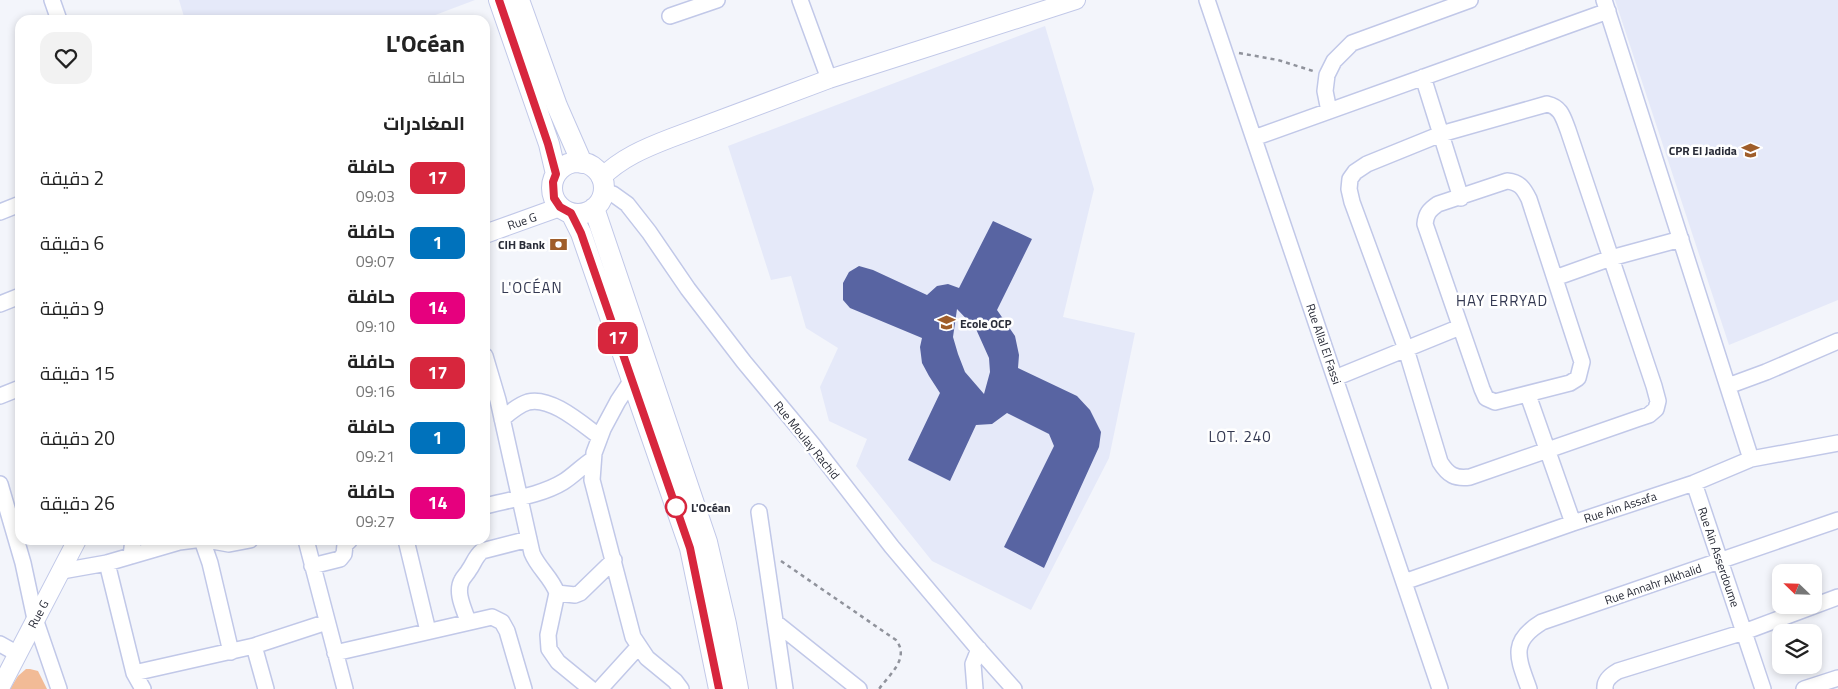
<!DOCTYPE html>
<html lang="ar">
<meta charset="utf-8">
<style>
:root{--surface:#fff;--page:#f2f2f2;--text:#222;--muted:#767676}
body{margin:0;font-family:"Titillium Web",Cairo,sans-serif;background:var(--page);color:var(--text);direction:rtl;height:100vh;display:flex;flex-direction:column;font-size:19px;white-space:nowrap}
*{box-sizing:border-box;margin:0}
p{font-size:16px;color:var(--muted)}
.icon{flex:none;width:28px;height:28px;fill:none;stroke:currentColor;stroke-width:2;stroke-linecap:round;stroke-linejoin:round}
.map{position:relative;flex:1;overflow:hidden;direction:ltr}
.panel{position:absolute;left:15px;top:15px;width:475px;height:530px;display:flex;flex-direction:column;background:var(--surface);border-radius:15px;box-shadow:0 2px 8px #0003;direction:rtl}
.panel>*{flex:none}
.badge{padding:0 10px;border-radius:8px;font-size:18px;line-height:32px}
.needle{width:32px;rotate:293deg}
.controls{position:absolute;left:1772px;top:564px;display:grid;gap:10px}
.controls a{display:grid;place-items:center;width:50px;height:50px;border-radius:10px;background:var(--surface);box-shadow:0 2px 8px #0003;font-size:25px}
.map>.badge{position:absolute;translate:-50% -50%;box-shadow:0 0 0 2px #fff}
h2{padding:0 25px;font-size:19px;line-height:45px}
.round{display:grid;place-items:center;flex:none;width:52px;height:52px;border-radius:15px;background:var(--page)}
.overview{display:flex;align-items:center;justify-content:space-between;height:85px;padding:0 25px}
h1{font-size:24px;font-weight:700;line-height:38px}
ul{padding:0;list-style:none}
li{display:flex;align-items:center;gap:15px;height:65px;padding:0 25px}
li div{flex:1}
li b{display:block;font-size:19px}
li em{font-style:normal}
li .badge{min-width:55px;font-weight:700;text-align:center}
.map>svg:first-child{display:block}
.built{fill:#e5e9f9}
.green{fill:#f2bb96}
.building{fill:#5864a2;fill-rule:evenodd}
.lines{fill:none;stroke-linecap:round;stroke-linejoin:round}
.minor-casing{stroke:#c1c8e8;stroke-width:18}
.tertiary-casing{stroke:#c1c8e8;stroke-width:20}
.secondary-casing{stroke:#c1c8e8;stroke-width:22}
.path{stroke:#90939c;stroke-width:2.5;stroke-dasharray:4 4;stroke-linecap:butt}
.minor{stroke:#fff;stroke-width:15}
.tertiary{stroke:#fff;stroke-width:18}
.secondary{stroke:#fff;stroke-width:20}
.line-casing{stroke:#fff;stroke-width:11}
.line{stroke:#d7263d;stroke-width:8}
.stop-dot{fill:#fff;stroke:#d7263d;stroke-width:2.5}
.labels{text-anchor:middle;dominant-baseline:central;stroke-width:5;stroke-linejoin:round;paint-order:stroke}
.poi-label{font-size:12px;font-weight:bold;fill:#292c38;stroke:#fff;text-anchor:end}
.street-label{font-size:12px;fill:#292c38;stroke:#fff}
.stop-label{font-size:12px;font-weight:bold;fill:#292c38;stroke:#fff;text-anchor:start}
.quarter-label{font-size:15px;letter-spacing:1px;fill:#333851;stroke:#fff}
</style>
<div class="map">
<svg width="1838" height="689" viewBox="0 0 1838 689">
<rect width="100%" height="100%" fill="#f3f5fb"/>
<!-- built -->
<path class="built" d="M 179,0 L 475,0 L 422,20 L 185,20 Z
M 1615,0 L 1838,0 L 1838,300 L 1729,345 Z
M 1045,26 L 1094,189 L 1063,317 L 1135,333 L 1109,458 L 1031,610 L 932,561 L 856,466 L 867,439 L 829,421 L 820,387 L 838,348 L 806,328 L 791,276 L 771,280 L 728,146 Z"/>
<!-- green -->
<path class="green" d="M 26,669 L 30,669 L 38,671 L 47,689 L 10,689 L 18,676 Z"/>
<!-- building -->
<path class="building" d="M 993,221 L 1032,239 L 997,310 L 1015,336 L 1019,355 L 1018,368 L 1077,396 L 1090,410 L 1101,432 L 1099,447 L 1044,568 L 1004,547 L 1054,446 L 1049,434 L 1007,413 L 992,424 L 976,425 L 950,481 L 908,460 L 940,393 L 929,376 L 922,363 L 920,347 L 922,338 L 850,308 L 843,300 L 843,283 L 849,272 L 859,266 L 873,270 L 927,295 L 937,286 L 948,284 L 959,288 ZM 957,309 L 976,329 L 989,358 L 990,372 L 984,394 L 965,372 L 958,354 L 953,337 Z"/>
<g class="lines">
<defs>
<path id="minor" d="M 52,0 L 59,20
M 800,0 L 829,79
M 1207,0 L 1440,689
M 1604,0 L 1751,459
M 670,16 L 717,0
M 1423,77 L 1461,198
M 1547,104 C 1561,107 1563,117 1568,130 L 1654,386 L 1658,401 L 1656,409 L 1649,415 L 1637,419 L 1470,477 C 1455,479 1448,475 1440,462 L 1406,349 L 1352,202 L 1349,189 L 1350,179 L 1355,172 L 1367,164 L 1441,134 Z
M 1329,111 L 1325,91 L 1327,75 L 1334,61 L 1352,43 L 1470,0
M 1254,138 L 1608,11
M 1507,181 C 1520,182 1524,189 1529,199 L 1582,362 L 1578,378 L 1570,383 L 1495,402 L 1486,398 L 1482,389 L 1425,224 C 1426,214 1429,210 1438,204 Z
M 603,192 L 613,194 L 627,204 L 649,232 L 688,289 L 744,362 L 813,445 L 892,547 L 974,644 L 1014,689
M 0,212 L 20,204
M 1555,278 L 1611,258 L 1681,239
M 0,304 L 20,296
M 485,356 L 498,400 L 532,553 C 538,568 552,578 557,593 L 548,635 L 549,649 L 558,662 L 591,689
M 1335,378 L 1460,327
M 632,380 L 618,401 L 603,429 L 594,453 L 592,480 L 633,637 L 647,658 L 675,681 L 681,689
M 1728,386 L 1766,372 L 1838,341
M 1528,395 L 1573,523
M 0,396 L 20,388
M 502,419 C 509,413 518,405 528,402 C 551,396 582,424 600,437
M 1694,483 L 1763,689
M 0,484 L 23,563 L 35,619 L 59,689
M 485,506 C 508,500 542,495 563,482 C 573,476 582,466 593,459
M 759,512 L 785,689
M 202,540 L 210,563 L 231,652
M 207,540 L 229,544 L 250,540
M 306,540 L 345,689
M 406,540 L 428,631
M 131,556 L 133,540
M 107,563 L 134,673 L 143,689
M 312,566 L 340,559 L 344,554 L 345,545 L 350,540
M 62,571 L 107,563 L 179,542 L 195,540
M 1404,582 L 1573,523 L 1694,483 L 1751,459 L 1838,443
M 557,593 L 575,595 L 580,593 L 614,560
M 468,621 C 464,609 455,592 462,580 C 464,576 467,574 469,570 C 474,563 475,557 482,551 L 529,539
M 775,622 L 859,689
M 0,644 L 18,654
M 254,646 L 266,689
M 335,653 L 492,617 L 502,622 L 507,631 L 524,689
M 134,673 L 254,646 L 327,622
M 600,689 L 639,646
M 975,689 L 973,664 L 979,649
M 1529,689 C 1518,658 1509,642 1542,622 L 1838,520
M 1605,689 C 1604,680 1611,675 1618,671 L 1744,632 L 1838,597
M 1804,689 L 1838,678"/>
<path id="tertiary" d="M 601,178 C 621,158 645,148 671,138 L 829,79 L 1076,0
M 485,234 L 560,207
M 0,688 L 77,540"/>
<path id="secondary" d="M 499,0 L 549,144 L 556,174
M 519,0 L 557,106 L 582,163
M552 188a26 26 0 1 1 52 0a26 26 0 1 1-52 0Z
M 594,208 L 707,542 L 726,624 L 738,689
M 571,213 L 581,233 L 690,548 L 719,689"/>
</defs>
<!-- minor casing -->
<use href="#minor" class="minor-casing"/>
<!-- tertiary casing -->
<use href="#tertiary" class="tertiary-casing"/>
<!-- secondary casing -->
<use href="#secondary" class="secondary-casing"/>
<!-- path -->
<path class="path" d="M 1239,53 L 1278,60 L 1313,71
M 781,561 L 896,640 C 910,658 890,674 879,689"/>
<!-- minor -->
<use href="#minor" class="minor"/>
<!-- tertiary -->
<use href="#tertiary" class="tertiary"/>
<!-- secondary -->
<use href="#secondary" class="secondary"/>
</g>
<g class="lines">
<defs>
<path id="line" d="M 499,0 L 548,144 L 556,174 L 553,182 L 554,198 L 560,207 L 571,213 L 581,233 L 690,548 L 719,689"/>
</defs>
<!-- line casing -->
<use href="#line" class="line-casing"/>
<!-- line -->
<use href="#line" class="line"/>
</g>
<!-- icons -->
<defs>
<symbol id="school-bare" viewBox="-9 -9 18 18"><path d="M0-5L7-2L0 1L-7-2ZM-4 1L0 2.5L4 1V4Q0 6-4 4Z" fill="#9f5d2a" stroke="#fff" stroke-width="2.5" paint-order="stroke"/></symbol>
<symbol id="bank-bare" viewBox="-9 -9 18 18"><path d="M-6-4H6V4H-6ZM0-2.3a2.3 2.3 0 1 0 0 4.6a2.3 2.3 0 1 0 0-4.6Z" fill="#9f5d2a" stroke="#fff" stroke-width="2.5" paint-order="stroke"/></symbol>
</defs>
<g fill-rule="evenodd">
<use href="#school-bare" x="1738" y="138" width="25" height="25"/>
<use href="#bank-bare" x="546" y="232" width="25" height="25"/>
<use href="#school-bare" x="934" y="310" width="25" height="25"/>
</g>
<!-- markers -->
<circle class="stop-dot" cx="676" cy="507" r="10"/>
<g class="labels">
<!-- poi labels -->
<g class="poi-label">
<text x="1737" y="150">CPR El Jadida</text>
<text x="545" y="244">CIH Bank</text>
<text x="960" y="323" text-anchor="start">Ecole OCP</text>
</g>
<!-- street labels -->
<g class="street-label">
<text transform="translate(522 221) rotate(-19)">Rue G</text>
<text transform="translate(1324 344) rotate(71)">Rue Allal El Fassi</text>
<text transform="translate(807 440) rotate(51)">Rue Moulay Rachid</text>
<text transform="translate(1620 507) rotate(-18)">Rue Ain Assafa</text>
<text transform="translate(1719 557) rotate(71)">Rue Ain Asserdoume</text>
<text transform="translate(1653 584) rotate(-19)">Rue Annahr Alkhalid</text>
<text transform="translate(38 614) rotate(-62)">Rue G</text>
</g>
<!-- stop labels -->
<g class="stop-label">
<text x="691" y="507">L'Océan</text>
</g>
<!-- quarter labels -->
<g class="quarter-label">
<text x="532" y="287">L'OCÉAN</text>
<text x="1502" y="300">HAY ERRYAD</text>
<text x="1240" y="436">LOT. 240</text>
</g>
</g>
</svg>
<div class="controls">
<a><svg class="needle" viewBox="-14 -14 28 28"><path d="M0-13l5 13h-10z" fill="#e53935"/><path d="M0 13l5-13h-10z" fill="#767676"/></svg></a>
<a><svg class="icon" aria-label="layers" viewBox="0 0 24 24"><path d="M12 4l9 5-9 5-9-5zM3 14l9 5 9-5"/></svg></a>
</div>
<b class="badge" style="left:618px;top:338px;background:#d7263d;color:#fff">17</b>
<section class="panel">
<div class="overview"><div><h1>L'Océan</h1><p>حافلة</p></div><a class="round"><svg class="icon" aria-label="heart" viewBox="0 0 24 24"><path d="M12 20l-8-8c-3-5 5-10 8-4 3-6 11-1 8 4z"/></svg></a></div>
<h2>المغادرات</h2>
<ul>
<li><span class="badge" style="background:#d7263d;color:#fff">17</span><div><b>حافلة</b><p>09:03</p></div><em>2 دقيقة</em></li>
<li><span class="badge" style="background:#0072bc;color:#fff">1</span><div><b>حافلة</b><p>09:07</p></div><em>6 دقيقة</em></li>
<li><span class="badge" style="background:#e6007e;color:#fff">14</span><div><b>حافلة</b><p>09:10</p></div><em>9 دقيقة</em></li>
<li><span class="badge" style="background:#d7263d;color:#fff">17</span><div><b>حافلة</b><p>09:16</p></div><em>15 دقيقة</em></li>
<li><span class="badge" style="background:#0072bc;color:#fff">1</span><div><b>حافلة</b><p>09:21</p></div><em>20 دقيقة</em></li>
<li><span class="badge" style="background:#e6007e;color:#fff">14</span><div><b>حافلة</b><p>09:27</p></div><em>26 دقيقة</em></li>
</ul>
</section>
</div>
